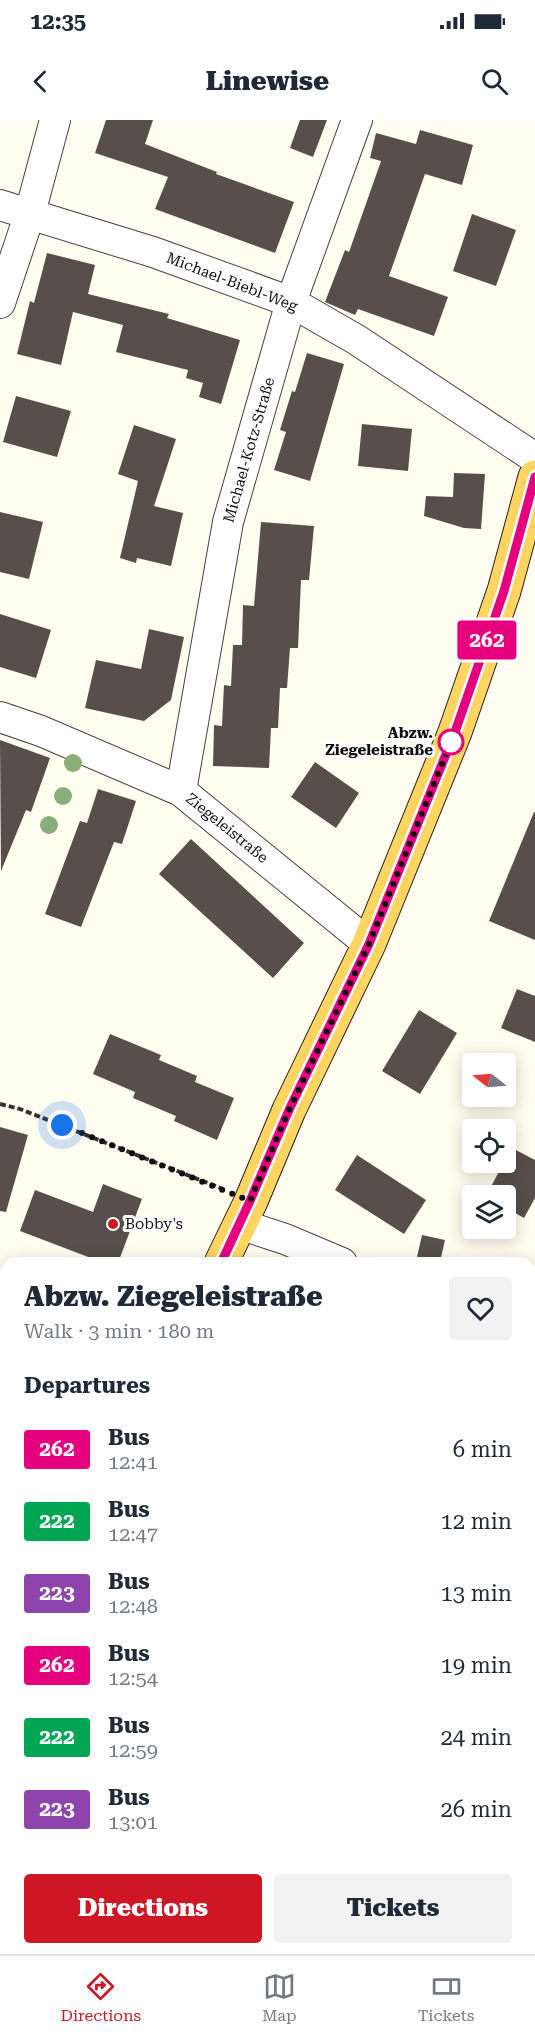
<!DOCTYPE html>
<meta charset="utf-8">
<style>
:root{--surface:#fff;--page:#f2f2f3;--text:#1f2937;--muted:#747a83;--line:#e0e1e3;--accent:#cf1624}
body{margin:0;font-family:"Roboto Serif",serif;background:var(--page);color:var(--text);height:100vh;display:flex;flex-direction:column;font-size:22px;white-space:nowrap}
*{box-sizing:border-box;margin:0}
p{font-size:20px;color:var(--muted)}
.icon{flex:none;width:33px;height:33px;fill:none;stroke:currentColor;stroke-width:2;stroke-linecap:round;stroke-linejoin:round}
.map{position:relative;flex:1;overflow:hidden}
.sheet{position:absolute;left:0px;top:1137px;width:536px;height:698px;display:flex;flex-direction:column;background:var(--surface);border-radius:18px 18px 0 0;box-shadow:0 3px 15px #0003}
.sheet>*{flex:none}
.badge{padding:0 12px;border-radius:4px;font-size:21px;line-height:39px}
.needle{width:39px;rotate:287deg}
.tools{position:absolute;left:462px;top:933px;display:grid;gap:12px}
.tools a{display:grid;place-items:center;width:54px;height:54px;border-radius:6px;background:var(--surface);box-shadow:0 3px 15px #0003;font-size:30px}
.you{position:absolute;width:30px;height:30px;margin:-15px;border:4px solid #fff;border-radius:50%;background:#1a73e8;box-shadow:0 0 0 9px #1a73e833}
.map>.badge{position:absolute;translate:-50% -50%;box-shadow:0 0 0 3px #fff}
h2{padding:0 24px;font-size:22px;line-height:54px}
.round{display:grid;place-items:center;flex:none;width:63px;height:63px;border-radius:6px;background:var(--page)}
.summary{display:flex;align-items:center;justify-content:space-between;height:102px;padding:0 24px}
h1{font-size:28px;font-weight:800;line-height:45px}
.cta{display:flex;gap:12px;margin-top:auto;padding:12px 24px}
.cta a{flex:1;height:69px;border-radius:6px;background:var(--accent);color:#fff;font-size:24px;font-weight:800;line-height:69px;text-align:center}
.cta a+a{background:var(--page);color:var(--text)}
ul{padding:0;list-style:none}
li{display:flex;align-items:center;gap:18px;height:72px;padding:0 24px}
li div{flex:1}
li b{display:block;font-size:22px}
li em{font-style:normal}
li .badge{min-width:66px;font-weight:700;text-align:center}
.status{display:flex;justify-content:space-between;align-items:center;height:42px;padding:0 30px;background:var(--surface);direction:ltr}
.status svg{height:16px;fill:currentColor}
header{display:flex;justify-content:space-between;align-items:center;height:78px;padding:0 24px;background:var(--surface);font-size:27px;font-weight:800}
.tab-bar{display:flex;justify-content:space-around;align-items:center;height:84px;border-top:2px solid var(--line);background:var(--surface);font-size:16px;color:var(--muted)}
.tab-bar a{display:grid;justify-items:center;gap:3px}
.tab-bar .active{color:var(--accent)}
.map>svg:first-child{display:block}
.water{fill:#aee2fd;stroke:#2d9bdc;stroke-width:1.5}
.building{fill:#594f4a}
.lines{fill:none;stroke-linecap:round;stroke-linejoin:round}
.service-casing{stroke:#424242;stroke-width:17}
.minor-casing{stroke:#424242;stroke-width:32}
.primary-casing{stroke:#202020;stroke-width:35}
.path{stroke:#313131;stroke-width:4;stroke-dasharray:6 3;stroke-linecap:butt}
.service{stroke:#fff;stroke-width:15}
.minor{stroke:#fff;stroke-width:30}
.primary{stroke:#ffd460;stroke-width:33}
.tree{fill:#8aae79}
.line-casing{stroke:#fff;stroke-width:14}
.line{stroke:#e6007e;stroke-width:9}
.walk{stroke:#0f0f0f;stroke-width:6;stroke-dasharray:0 10.8}
.stop-dot{fill:#fff;stroke:#e6007e;stroke-width:3}
.poi-dot{fill:#cf1624;stroke:#fff;stroke-width:2}
.labels{text-anchor:middle;dominant-baseline:central;stroke-width:6;stroke-linejoin:round;paint-order:stroke}
.street-label{font-size:15px;fill:#0f0f0f;stroke:#fff}
.stop-label{font-size:15px;font-weight:bold;fill:#0f0f0f;stroke:#fff;text-anchor:end}
.poi-label{font-size:15px;fill:#0f0f0f;stroke:#fff;text-anchor:start}
</style>
<div class="status"><b>12:35</b><svg viewBox="0 0 49 12"><path d="M0 12V9h3v3zM5 12V6h3v6zM10 12V3h3v9zM15 12V0h3v12zM26 1h20v11H26zM47 4h2v5h-2z"/></svg></div>
<header><svg class="icon" aria-label="back" viewBox="0 0 24 24"><path d="M15 5l-7 7 7 7"/></svg>Linewise<svg class="icon" aria-label="search" viewBox="0 0 24 24"><circle cx="10" cy="10" r="6"/><path d="M15 15l6 6"/></svg></header>
<div class="map">
<svg width="535" height="1834" viewBox="0 0 535 1834">
<rect width="100%" height="100%" fill="#fffcf0"/>
<!-- water -->
<path class="water" d="M 535,1683 L 535,1834 L 459,1834 L 462,1829 L 530,1828 L 530,1694 Z"/>
<!-- building -->
<path class="building" d="M 106,0 L 153,0 L 145,24 L 217,52 L 216,54 L 294,82 L 275,133 L 155,89 L 168,57 L 95,33 Z
M 300,0 L 327,0 L 313,37 L 290,28 Z
M 420,10 L 473,25 L 462,65 L 425,54 L 389,156 L 448,177 L 434,216 L 358,189 L 355,195 L 325,182 L 345,130 L 349,132 L 381,41 L 370,38 L 376,13 L 416,24 Z
M 472,94 L 516,110 L 496,166 L 453,151 Z
M 47,133 L 95,145 L 88,174 L 169,194 L 167,198 L 240,220 L 221,284 L 199,277 L 203,263 L 186,258 L 188,250 L 116,232 L 123,205 L 73,192 L 61,245 L 17,234 L 30,181 L 34,183 Z
M 307,233 L 344,244 L 310,361 L 274,350 L 286,312 L 280,310 L 292,271 L 295,272 Z
M 16,276 L 71,291 L 57,337 L 3,322 Z
M 362,304 L 412,309 L 408,351 L 358,346 Z
M 134,305 L 176,319 L 154,386 L 183,393 L 171,446 L 137,438 L 136,443 L 120,438 L 138,361 L 118,354 Z
M 454,353 L 485,354 L 481,409 L 464,408 L 424,396 L 426,376 L 453,377 Z
M 0,392 L 43,402 L 29,459 L 0,452 Z
M 261,402 L 314,406 L 309,460 L 301,460 L 298,528 L 290,528 L 287,568 L 280,568 L 278,608 L 271,608 L 269,648 L 213,646 L 214,605 L 222,606 L 224,565 L 231,566 L 233,525 L 242,525 L 243,485 L 254,486 Z
M 0,494 L 51,510 L 36,558 L 0,547 Z
M 149,509 L 184,517 L 171,580 L 144,601 L 85,588 L 96,540 L 141,549 Z
M 0,620 L 50,638 L 31,692 L 26,690 L 1,751 Z
M 315,642 L 359,673 L 336,708 L 291,677 Z
M 98,669 L 136,681 L 122,724 L 114,722 L 81,807 L 45,794 L 80,701 L 87,703 Z
M 534,692 L 535,692 L 535,820 L 489,801 Z
M 191,719 L 304,823 L 273,858 L 159,754 Z
M 517,869 L 535,876 L 535,922 L 501,908 Z
M 419,890 L 457,913 L 420,974 L 382,951 Z
M 110,914 L 161,935 L 159,940 L 197,956 L 195,962 L 234,978 L 217,1020 L 174,1001 L 176,996 L 133,978 L 135,972 L 93,954 Z
M 0,1007 L 28,1015 L 6,1092 L 0,1091 Z
M 512,1028 L 535,1040 L 535,1078 L 524,1098 L 506,1088 L 506,1076 L 486,1076 L 504,1042 L 506,1042 Z
M 357,1035 L 426,1080 L 404,1114 L 335,1070 Z
M 103,1064 L 142,1079 L 118,1143 L 104,1143 L 20,1111 L 35,1070 L 93,1092 Z
M 422,1115 L 445,1120 L 440,1142 L 417,1137 Z"/>
<g class="lines">
<defs>
<path id="service" d="M 0,1733 L 6,1737
M 161,1828 L 173,1834
M 195,1834 L 198,1828"/>
<path id="minor" d="M 0,85 L 153,132 L 291,182 L 357,220 L 535,338
M 0,183 L 30,93 L 55,0
M 0,597 L 41,611 L 181,671 L 369,824
M 181,671 L 228,402 L 291,182 L 357,0
M 239,1104 L 285,1119 L 342,1143
M 530,1221 L 535,1223
M 0,1494 L 6,1497
M 530,1623 L 535,1612
M 425,1834 L 427,1828"/>
<path id="primary" d="M 221,1143 L 251,1081 L 289,990 L 369,824 L 455,612 L 504,471 L 535,357
M 0,1590 L 6,1579"/>
</defs>
<!-- service casing -->
<use href="#service" class="service-casing"/>
<!-- minor casing -->
<use href="#minor" class="minor-casing"/>
<!-- primary casing -->
<use href="#primary" class="primary-casing"/>
<!-- path -->
<path class="path" d="M 0,984 L 20,989 L 223,1069"/>
<!-- service -->
<use href="#service" class="service"/>
<!-- minor -->
<use href="#minor" class="minor"/>
<!-- primary -->
<use href="#primary" class="primary"/>
</g>
<!-- trees -->
<g class="tree">
<circle cx="73" cy="643" r="9"/>
<circle cx="63" cy="676" r="9"/>
<circle cx="49" cy="705" r="9"/>
</g>
<g class="lines">
<defs>
<path id="line" d="M 221,1143 L 250,1081 L 289,990 L 369,824 L 455,612 L 504,471 L 535,357"/>
</defs>
<!-- line casing -->
<use href="#line" class="line-casing"/>
<!-- line -->
<use href="#line" class="line"/>
<!-- walk -->
<path class="walk" d="M 62,1005 L 250,1081 L 289,990 L 369,824 L 455,612 L 451,622"/>
</g>
<!-- markers -->
<circle class="stop-dot" cx="451" cy="622" r="12"/>
<circle class="poi-dot" cx="113" cy="1104" r="6"/>
<g class="labels">
<!-- street labels -->
<g class="street-label">
<text transform="translate(232 162) rotate(21)">Michael-Biebl-Weg</text>
<text transform="translate(249 330) rotate(-74)">Michael-Kotz-Straße</text>
<text transform="translate(227 708) rotate(39)">Ziegeleistraße</text>
</g>
<!-- stop labels -->
<g class="stop-label">
<text x="433" y="613">Abzw.<tspan x="433" dy="17">Ziegeleistraße</tspan></text>
</g>
<!-- poi labels -->
<g class="poi-label">
<text x="125" y="1104">Bobby's</text>
</g>
</g>
</svg>
<div class="tools">
<a><svg class="needle" viewBox="-14 -14 28 28"><path d="M0-13l5 13h-10z" fill="#e53935"/><path d="M0 13l5-13h-10z" fill="#747a83"/></svg></a>
<a><svg class="icon" aria-label="locate" viewBox="0 0 24 24"><circle cx="12" cy="12" r="6"/><path d="M12 2v4M12 18v4M2 12h4M18 12h4"/></svg></a>
<a><svg class="icon" aria-label="layers" viewBox="0 0 24 24"><path d="M12 4l9 5-9 5-9-5zM3 14l9 5 9-5"/></svg></a>
</div>
<div class="you" style="left:62px;top:1005px"></div>
<b class="badge" style="left:487px;top:520px;background:#e6007e;color:#fff">262</b>
<section class="sheet">
<div class="summary"><div><h1>Abzw. Ziegeleistraße</h1><p>Walk · 3 min · 180 m</p></div><a class="round"><svg class="icon" aria-label="heart" viewBox="0 0 24 24"><path d="M12 20l-8-8c-3-5 5-10 8-4 3-6 11-1 8 4z"/></svg></a></div>
<h2>Departures</h2>
<ul>
<li><span class="badge" style="background:#e6007e;color:#fff">262</span><div><b>Bus</b><p>12:41</p></div><em>6 min</em></li>
<li><span class="badge" style="background:#00a651;color:#fff">222</span><div><b>Bus</b><p>12:47</p></div><em>12 min</em></li>
<li><span class="badge" style="background:#8e44ad;color:#fff">223</span><div><b>Bus</b><p>12:48</p></div><em>13 min</em></li>
<li><span class="badge" style="background:#e6007e;color:#fff">262</span><div><b>Bus</b><p>12:54</p></div><em>19 min</em></li>
<li><span class="badge" style="background:#00a651;color:#fff">222</span><div><b>Bus</b><p>12:59</p></div><em>24 min</em></li>
<li><span class="badge" style="background:#8e44ad;color:#fff">223</span><div><b>Bus</b><p>13:01</p></div><em>26 min</em></li>
</ul>
<div class="cta"><a>Directions</a><a>Tickets</a></div>
</section>
</div>
<nav class="tab-bar">
<a class="active"><svg class="icon" aria-label="directions" viewBox="0 0 24 24"><path d="M12 3l9 9-9 9-9-9zM9 14v-3h6M13 9l2 2-2 2"/></svg>Directions</a>
<a><svg class="icon" aria-label="map" viewBox="0 0 24 24"><path d="M3 6l6-2 6 2 6-2v14l-6 2-6-2-6 2zM9 4v14M15 6v14"/></svg>Map</a>
<a><svg class="icon" aria-label="tickets" viewBox="0 0 24 24"><path d="M3 7h18v10H3zM15 7v10"/></svg>Tickets</a>
</nav>
